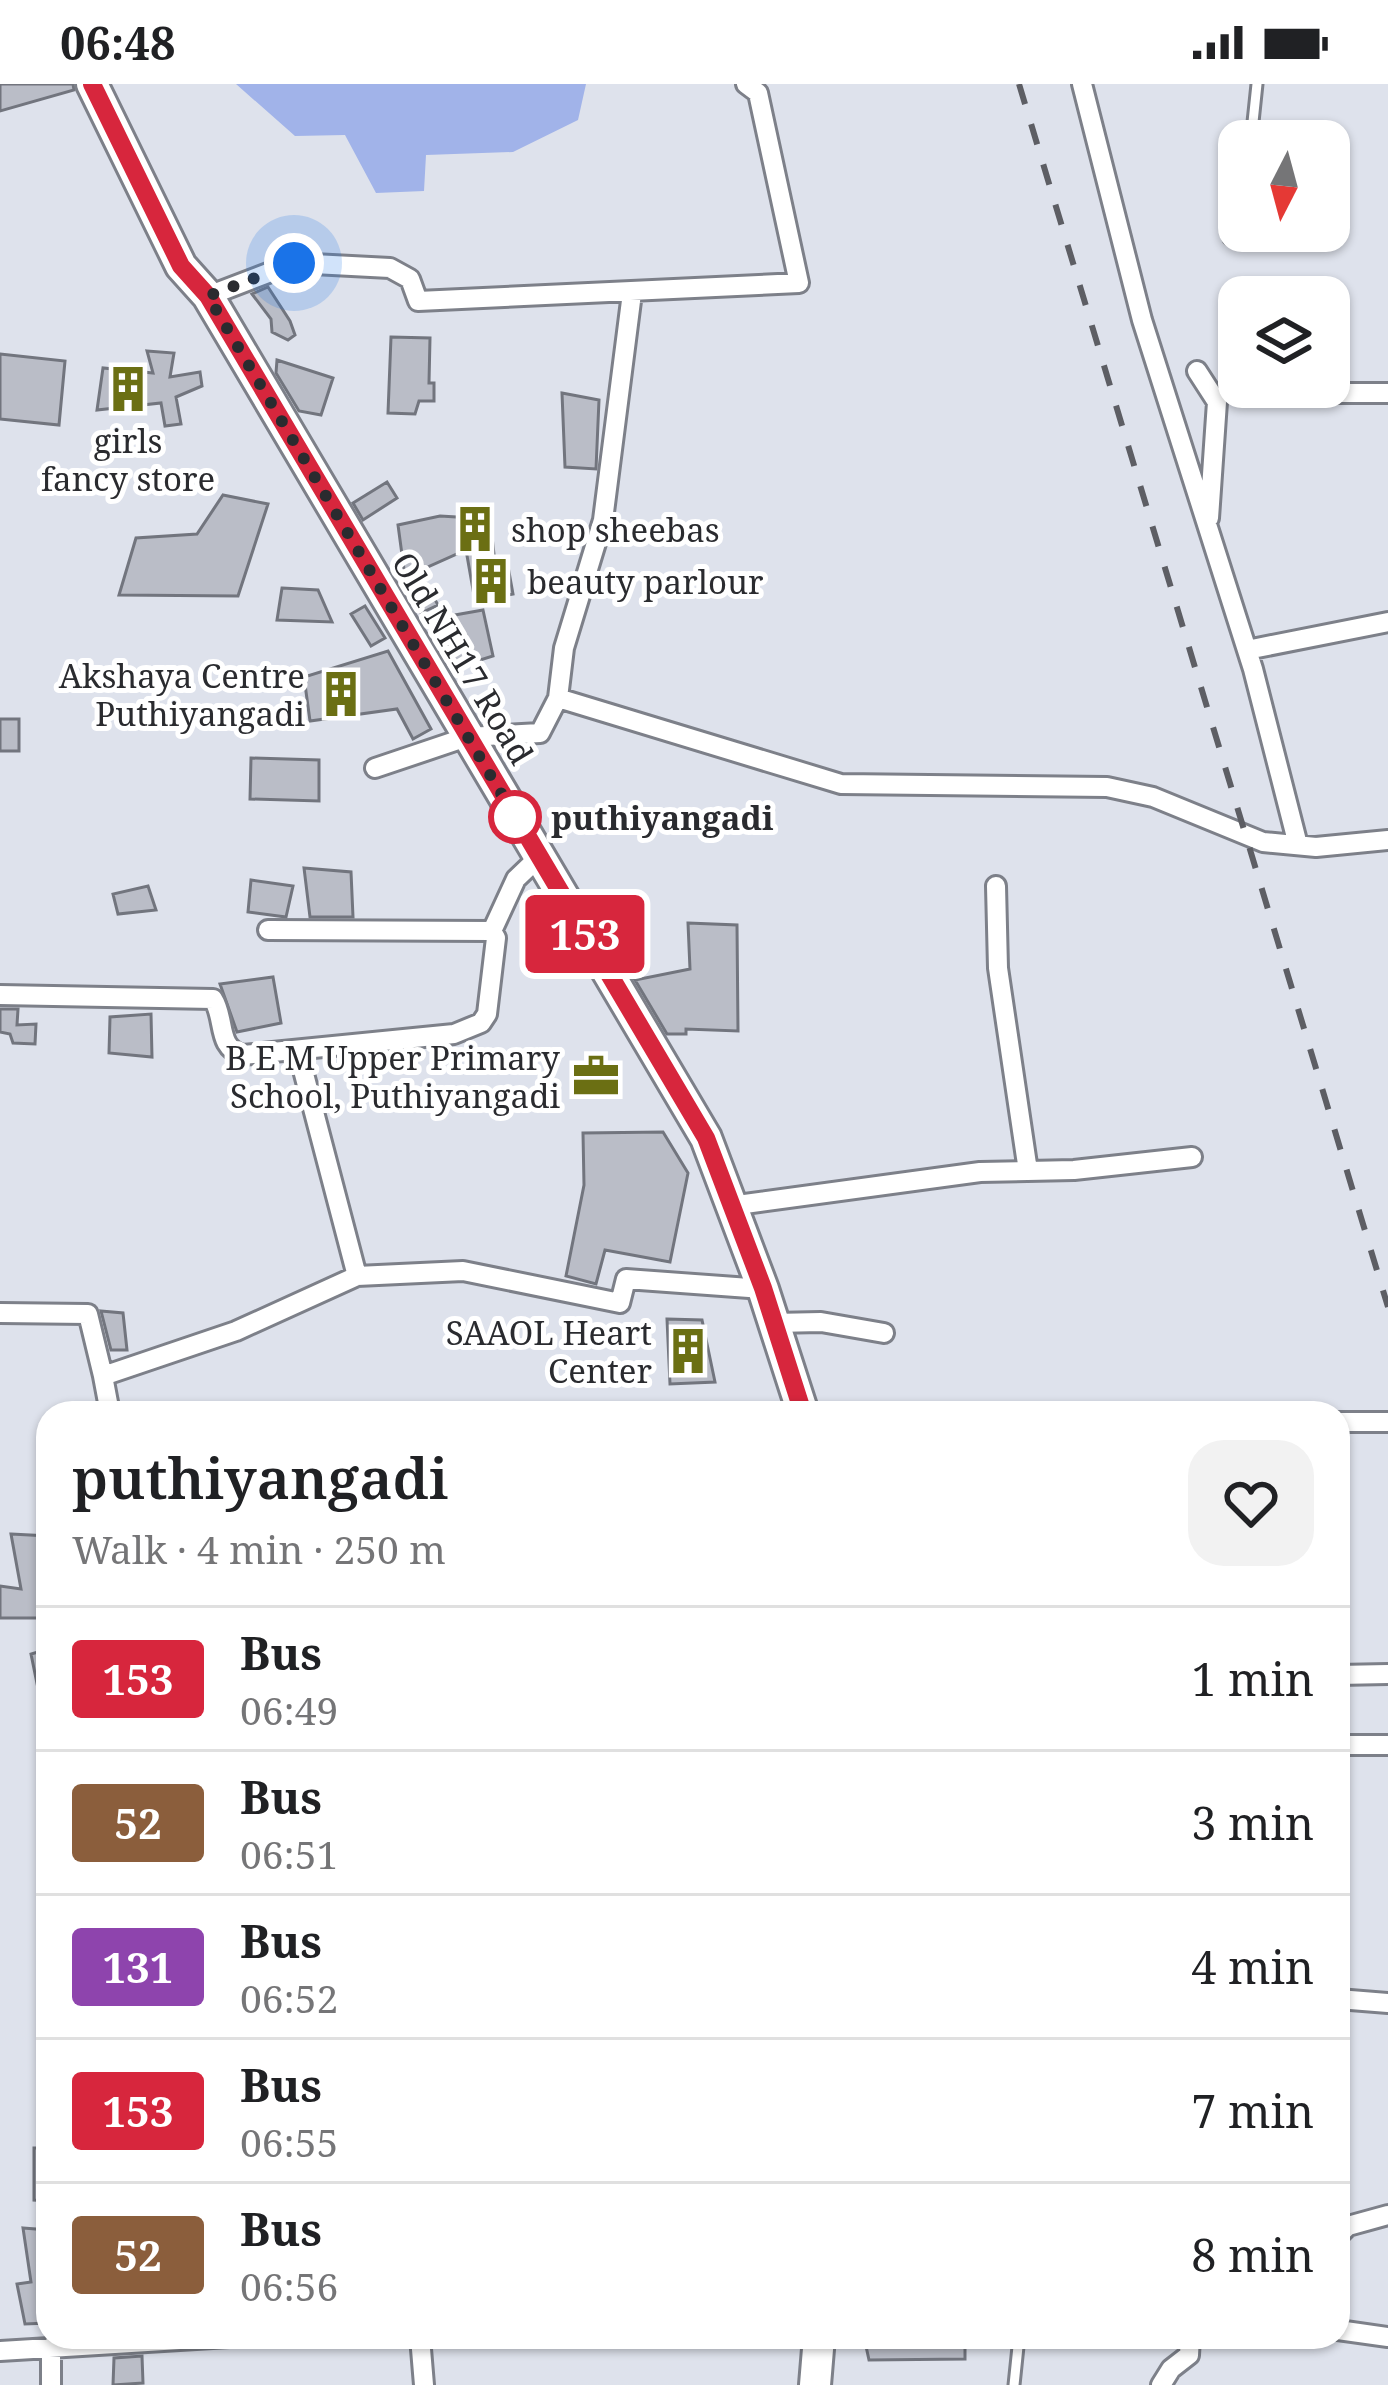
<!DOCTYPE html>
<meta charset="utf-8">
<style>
:root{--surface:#fff;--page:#f2f2f2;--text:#202124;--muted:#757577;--line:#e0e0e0}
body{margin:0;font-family:"Noto Serif",serif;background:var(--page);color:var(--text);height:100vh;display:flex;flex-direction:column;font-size:45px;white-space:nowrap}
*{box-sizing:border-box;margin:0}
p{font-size:39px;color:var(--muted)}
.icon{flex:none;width:66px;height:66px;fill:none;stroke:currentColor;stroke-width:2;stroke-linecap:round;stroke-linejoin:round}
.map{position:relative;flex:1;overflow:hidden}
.panel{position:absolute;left:36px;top:1317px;width:1314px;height:948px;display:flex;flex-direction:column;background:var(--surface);border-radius:36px;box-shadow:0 3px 9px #0004}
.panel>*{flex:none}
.badge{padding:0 24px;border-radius:9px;font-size:42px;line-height:78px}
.needle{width:78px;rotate:186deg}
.fabs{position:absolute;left:1218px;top:36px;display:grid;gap:24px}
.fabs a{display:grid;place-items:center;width:132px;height:132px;border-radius:24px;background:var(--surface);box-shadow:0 3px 9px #0004;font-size:60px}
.you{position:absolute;width:60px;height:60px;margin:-30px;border:9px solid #fff;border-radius:50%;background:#1a73e8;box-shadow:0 0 0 18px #1a73e833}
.map>.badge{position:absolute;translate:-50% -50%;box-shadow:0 0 0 6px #fff}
.round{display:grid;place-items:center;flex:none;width:126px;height:126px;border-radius:36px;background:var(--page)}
.overview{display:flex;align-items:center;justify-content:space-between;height:204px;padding:0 36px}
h1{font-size:57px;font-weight:600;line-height:90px}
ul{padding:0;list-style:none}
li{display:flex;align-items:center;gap:36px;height:144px;padding:0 36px;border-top:3px solid var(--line)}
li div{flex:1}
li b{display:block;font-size:45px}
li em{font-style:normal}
li .badge{min-width:132px;font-weight:700;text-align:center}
.status{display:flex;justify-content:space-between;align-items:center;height:84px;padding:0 60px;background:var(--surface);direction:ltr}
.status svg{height:33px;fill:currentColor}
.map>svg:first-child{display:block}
.green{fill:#a1b3e9}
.building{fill:#babdc7;stroke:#72757e;stroke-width:3}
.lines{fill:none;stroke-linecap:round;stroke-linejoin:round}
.lane-casing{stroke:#7d8089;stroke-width:15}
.street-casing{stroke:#7d8089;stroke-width:24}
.primary-casing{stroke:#7d8089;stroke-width:36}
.lane{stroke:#fff;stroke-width:9}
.street{stroke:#fff;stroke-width:18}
.primary{stroke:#fff;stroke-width:30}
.rail{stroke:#5d5e64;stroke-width:6;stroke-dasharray:21 21;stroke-linecap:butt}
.line-casing{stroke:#fff;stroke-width:27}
.line{stroke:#d7263d;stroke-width:18}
.walk{stroke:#2a2b2f;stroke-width:12;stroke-dasharray:0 21.6}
.stop-dot{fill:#fff;stroke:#d7263d;stroke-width:6}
.labels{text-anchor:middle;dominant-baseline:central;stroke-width:10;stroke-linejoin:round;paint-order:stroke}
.poi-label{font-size:33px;fill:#2a2b2f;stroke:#fff;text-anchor:end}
.street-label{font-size:33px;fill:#2a2b2f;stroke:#fff}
.stop-label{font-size:33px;font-weight:bold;fill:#2a2b2f;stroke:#fff;text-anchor:start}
</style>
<div class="status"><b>06:48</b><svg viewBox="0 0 49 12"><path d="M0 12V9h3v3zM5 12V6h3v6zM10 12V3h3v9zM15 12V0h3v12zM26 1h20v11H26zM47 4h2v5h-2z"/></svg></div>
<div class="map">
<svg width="1388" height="2301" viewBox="0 0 1388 2301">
<rect width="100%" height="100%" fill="#dee2ec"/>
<!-- green -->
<path class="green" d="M 236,0 L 586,0 L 578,36 L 513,68 L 426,71 L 424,107 L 376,109 L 345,51 L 295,52 Z"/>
<!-- building -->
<path class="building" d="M 0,0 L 73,0 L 74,6 L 0,27 Z
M 268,203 L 290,237 L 295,251 L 288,256 L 272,248 L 271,235 L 252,210 Z
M 391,253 L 430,254 L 429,299 L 434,299 L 434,317 L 419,317 L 415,330 L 388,329 Z
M 147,267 L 174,269 L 170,293 L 200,288 L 202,302 L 176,313 L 181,340 L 165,342 L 161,319 L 97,326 L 103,284 L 153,289 Z
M 0,270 L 65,277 L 59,341 L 0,335 Z
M 277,276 L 333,294 L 321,331 L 299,327 L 276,289 Z
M 562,309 L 599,316 L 596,385 L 565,383 Z
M 387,398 L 397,414 L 363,436 L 353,419 Z
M 223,411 L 268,420 L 238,512 L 119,511 L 136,454 L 197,450 Z
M 440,432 L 490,435 L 495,479 L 507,477 L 513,510 L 475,517 L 466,466 L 419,487 L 438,521 L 421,529 L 405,493 L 398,441 Z
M 282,504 L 318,506 L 332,538 L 277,536 Z
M 365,522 L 385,554 L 371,562 L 351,530 Z
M 483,526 L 493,572 L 455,584 L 438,534 Z
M 388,567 L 431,645 L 413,655 L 397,625 L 310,637 L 304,593 Z
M 0,635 L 19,635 L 19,667 L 0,667 Z
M 251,674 L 319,676 L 319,717 L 250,715 Z
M 304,784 L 351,788 L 353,833 L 310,833 Z
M 251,796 L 293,802 L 286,833 L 248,828 Z
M 148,802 L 156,826 L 118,830 L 113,810 Z
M 688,839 L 737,841 L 738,947 L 686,945 L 686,950 L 667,950 L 635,896 L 690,885 Z
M 273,893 L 281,939 L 237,948 L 220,900 Z
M 0,925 L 18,925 L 17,941 L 36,940 L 35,960 L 13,959 L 10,950 L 0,948 Z
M 151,930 L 152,973 L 109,969 L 110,933 Z
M 663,1048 L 688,1089 L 670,1178 L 605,1166 L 596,1200 L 566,1192 L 584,1101 L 583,1049 Z
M 101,1227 L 123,1229 L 127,1266 L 111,1266 Z
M 667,1235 L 702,1236 L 715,1298 L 670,1300 Z
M 11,1450 L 48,1452 L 48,1534 L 0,1534 L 0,1502 L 21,1505 Z
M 48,1565 L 48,1618 L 41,1619 L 31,1570 Z
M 34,2064 L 48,2064 L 48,2117 L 34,2116 Z
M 23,2144 L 48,2146 L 48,2239 L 25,2240 L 17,2200 L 31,2198 Z
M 864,2253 L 965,2253 L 965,2275 L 869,2276 Z
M 142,2272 L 143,2299 L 113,2301 L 114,2274 Z"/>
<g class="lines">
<defs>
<path id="lane" d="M 1251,57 L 1257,0
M 1229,155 L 1239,110
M 1014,2301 L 1019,2253"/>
<path id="street" d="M 1082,0 L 1142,236 L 1253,585 L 1298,761
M 208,212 L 294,179 L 390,184 L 410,195 L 418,217 L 799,199 L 758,9 L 746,0
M 1197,287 L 1217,318 L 1209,434
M 1288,309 L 1388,309
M 1247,566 L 1388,538
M 558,614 L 564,564 L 603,436 L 632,209
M 375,684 L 467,653 L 540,649 L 558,614 L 841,700 L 1107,703 L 1153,713 L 1263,758 L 1316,763 L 1388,756
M 996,802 L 998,884 L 1028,1087
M 268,846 L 492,847
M 0,911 L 213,915 C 226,935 216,964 243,971 L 454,950 L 481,939 L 487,930 L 496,854 L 492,847 L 516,795 L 539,773
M 298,967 L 357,1192
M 730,1122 L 980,1088 L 1074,1086 L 1192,1073
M 0,1229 L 88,1230 L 103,1292 L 236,1247 L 357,1192 L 463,1187 L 620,1219 L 626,1195 L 763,1205
M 774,1239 L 821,1238 L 884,1249
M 103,1292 L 110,1329
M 1338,1338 L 1388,1338
M 1338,1591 L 1388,1590
M 1338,1661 L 1388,1661
M 1338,1915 L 1388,1919
M 1338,2152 L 1348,2142 L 1388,2131
M 1338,2246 L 1388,2253
M 420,2253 L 424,2301
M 0,2267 L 229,2253
M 51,2301 L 51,2263
M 1161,2301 L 1171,2285 L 1189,2271 L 1190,2253"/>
<path id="primary" d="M 92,0 L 181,182 L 208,212 L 706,1054 L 763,1205 L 803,1329
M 815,2301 L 819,2253"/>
</defs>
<!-- lane casing -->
<use href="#lane" class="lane-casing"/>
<!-- street casing -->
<use href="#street" class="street-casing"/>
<!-- primary casing -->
<use href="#primary" class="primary-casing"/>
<!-- lane -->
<use href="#lane" class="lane"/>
<!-- street -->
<use href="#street" class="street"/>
<!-- primary -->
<use href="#primary" class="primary"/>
<!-- rail -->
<path class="rail" d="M 1019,0 L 1388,1223"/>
</g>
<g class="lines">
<defs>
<path id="line" d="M 92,0 L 181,182 L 208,212 L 706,1054 L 763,1204 L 803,1329"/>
</defs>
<!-- line casing -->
<use href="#line" class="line-casing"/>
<!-- line -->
<use href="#line" class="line"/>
<!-- walk -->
<path class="walk" d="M 294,179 L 208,212 L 515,733"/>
</g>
<!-- icons -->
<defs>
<symbol id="building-bare" viewBox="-9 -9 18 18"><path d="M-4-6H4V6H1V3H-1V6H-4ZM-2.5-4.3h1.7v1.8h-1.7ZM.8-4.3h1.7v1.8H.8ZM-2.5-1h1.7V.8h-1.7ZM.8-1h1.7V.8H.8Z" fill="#6b6f13" stroke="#fff" stroke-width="2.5" paint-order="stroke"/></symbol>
<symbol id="office-bare" viewBox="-9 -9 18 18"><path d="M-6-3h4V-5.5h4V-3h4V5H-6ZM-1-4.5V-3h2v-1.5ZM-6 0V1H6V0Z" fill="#6b6f13" stroke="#fff" stroke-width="2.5" paint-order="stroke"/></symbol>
</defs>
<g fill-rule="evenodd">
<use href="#building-bare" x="95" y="272" width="66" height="66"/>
<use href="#building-bare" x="442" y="412" width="66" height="66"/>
<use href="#building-bare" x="458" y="464" width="66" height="66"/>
<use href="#building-bare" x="308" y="577" width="66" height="66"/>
<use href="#office-bare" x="563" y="959" width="66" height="66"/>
<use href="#building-bare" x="655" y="1234" width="66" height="66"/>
</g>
<!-- markers -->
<circle class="stop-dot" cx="515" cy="733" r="24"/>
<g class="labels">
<!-- poi labels -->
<g class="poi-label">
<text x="128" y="356" text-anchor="middle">girls<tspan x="128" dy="38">fancy store</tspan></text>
<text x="511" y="445" text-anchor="start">shop sheebas</text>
<text x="527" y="497" text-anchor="start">beauty parlour</text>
<text x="305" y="591">Akshaya Centre<tspan x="305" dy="38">Puthiyangadi</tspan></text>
<text x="560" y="973">B E M Upper Primary<tspan x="560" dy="38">School, Puthiyangadi</tspan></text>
<text x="652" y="1248">SAAOL Heart<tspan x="652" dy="38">Center</tspan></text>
</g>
<!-- street labels -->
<g class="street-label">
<text transform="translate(463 574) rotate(59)">Old NH17 Road</text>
</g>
<!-- stop labels -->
<g class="stop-label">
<text x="551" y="733">puthiyangadi</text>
</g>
</g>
</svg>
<div class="fabs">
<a><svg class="needle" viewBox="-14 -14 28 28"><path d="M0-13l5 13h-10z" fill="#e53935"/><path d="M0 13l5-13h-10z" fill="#757577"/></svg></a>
<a><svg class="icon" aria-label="layers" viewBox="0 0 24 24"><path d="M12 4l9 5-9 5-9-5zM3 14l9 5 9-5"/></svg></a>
</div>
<div class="you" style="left:294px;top:179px"></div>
<b class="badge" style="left:585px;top:850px;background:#d7263d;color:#fff">153</b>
<section class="panel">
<div class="overview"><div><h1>puthiyangadi</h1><p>Walk · 4 min · 250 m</p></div><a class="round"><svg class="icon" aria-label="heart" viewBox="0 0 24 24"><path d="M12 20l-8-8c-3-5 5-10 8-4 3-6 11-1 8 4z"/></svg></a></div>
<ul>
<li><span class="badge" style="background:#d7263d;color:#fff">153</span><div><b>Bus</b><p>06:49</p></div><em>1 min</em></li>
<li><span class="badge" style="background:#8b5e3c;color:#fff">52</span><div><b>Bus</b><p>06:51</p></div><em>3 min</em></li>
<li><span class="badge" style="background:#8e44ad;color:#fff">131</span><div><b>Bus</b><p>06:52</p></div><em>4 min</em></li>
<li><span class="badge" style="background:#d7263d;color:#fff">153</span><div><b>Bus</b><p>06:55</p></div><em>7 min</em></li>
<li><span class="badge" style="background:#8b5e3c;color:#fff">52</span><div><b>Bus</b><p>06:56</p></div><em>8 min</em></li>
</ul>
</section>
</div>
